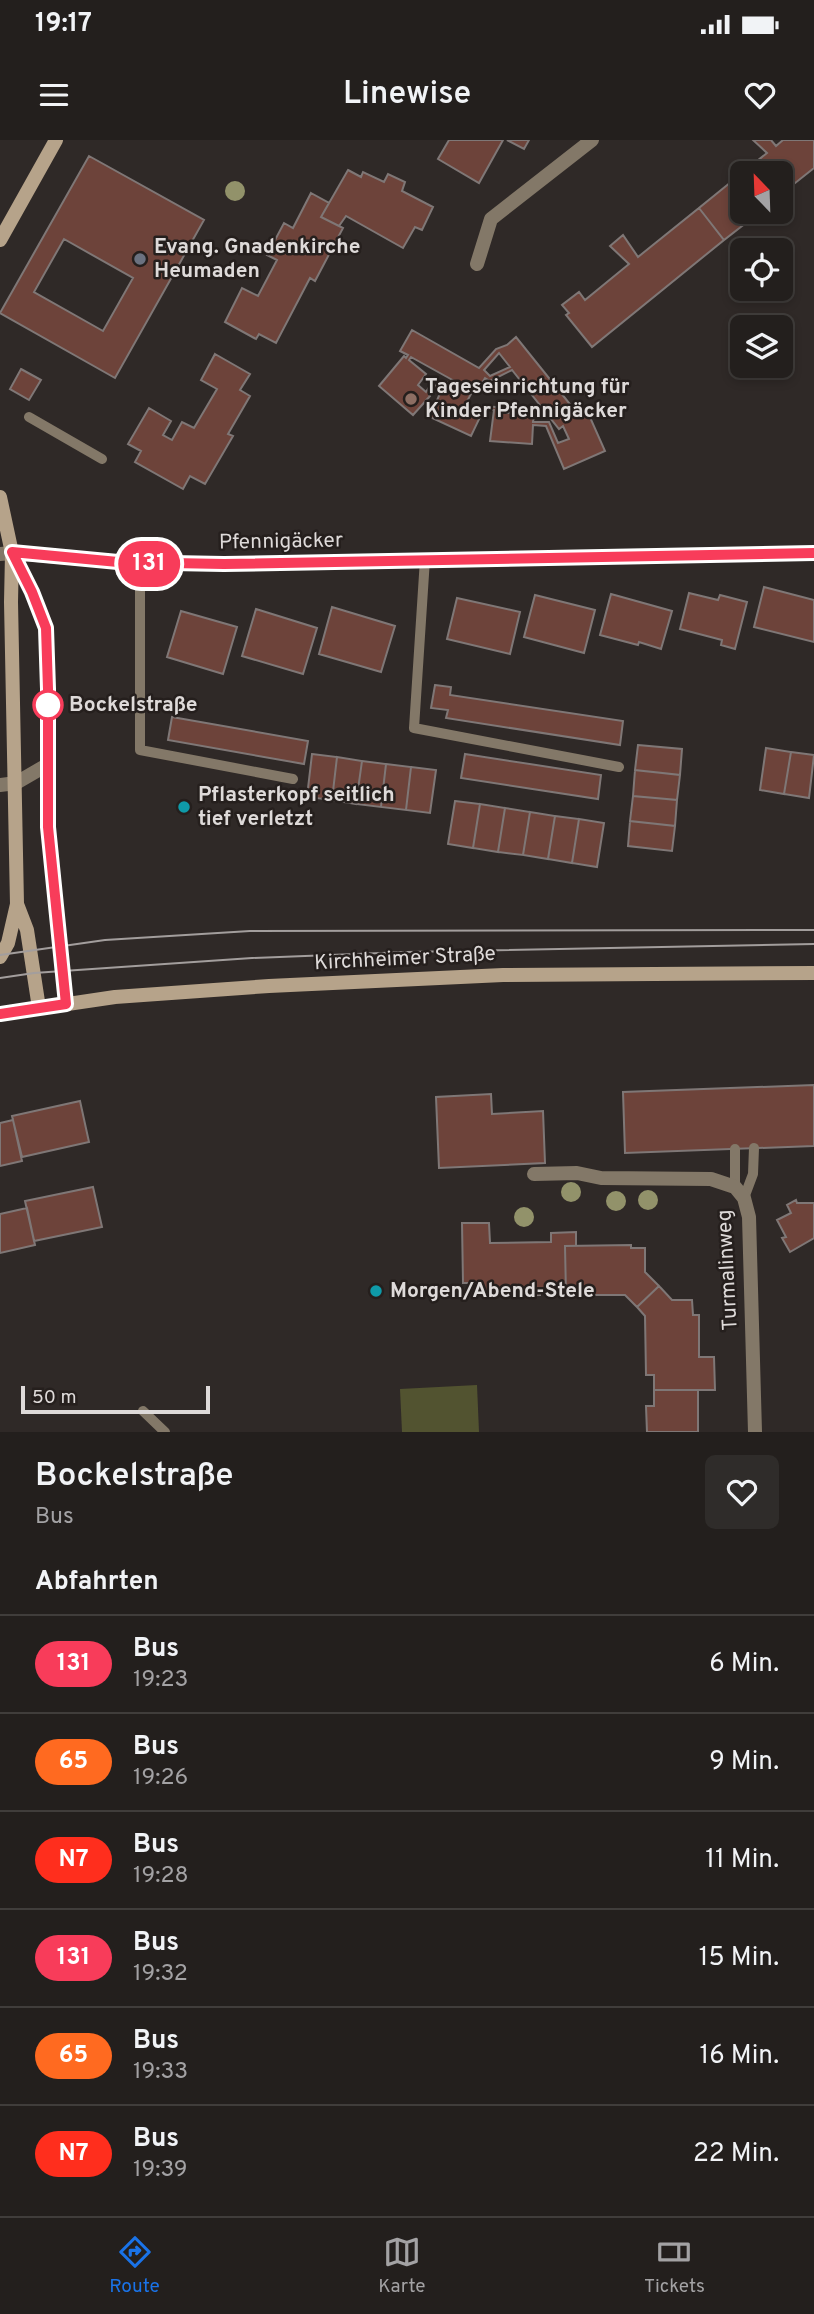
<!DOCTYPE html>
<html lang="de">
<meta charset="utf-8">
<style>
:root{--surface:#231f1d;--page:#2f2c2a;--text:#f1f3f6;--muted:#a3a2a4;--line:#403d3b;--accent:#1a73e8}
body{margin:0;font-family:Overpass,sans-serif;background:var(--page);color:var(--text);height:100vh;display:flex;flex-direction:column;font-size:26px;white-space:nowrap}
*{box-sizing:border-box;margin:0}
p{font-size:23px;color:var(--muted)}
.icon{flex:none;width:38px;height:38px;fill:none;stroke:currentColor;stroke-width:2;stroke-linecap:round;stroke-linejoin:round}
.map{position:relative;height:1292px;overflow:hidden}
.drawer{display:flex;flex-direction:column;background:var(--surface);flex:1}
.drawer>*{flex:none}
.badge{padding:0 14px;border-radius:23px;font-size:24px;line-height:46px}
.needle{width:46px;rotate:337deg}
.buttons{position:absolute;left:730px;top:21px;display:grid;gap:14px}
.buttons a{display:grid;place-items:center;width:63px;height:63px;border-radius:10px;background:var(--surface);box-shadow:0 4px 10px #0003,0 0 0 2px var(--line);font-size:35px}
.scale{position:absolute;left:21px;bottom:18px;width:189px;box-sizing:border-box;padding-left:7px;border:4px solid #dedad9;border-top:0;font-size:19px;line-height:24px;white-space:nowrap;color:#dedad9;-webkit-text-stroke:5px #251f1d;paint-order:stroke}
.map>.badge{position:absolute;translate:-50% -50%;box-shadow:0 0 0 4px #fff}
h2{padding:0 35px;font-size:26px;line-height:63px}
.round{display:grid;place-items:center;flex:none;width:74px;height:74px;border-radius:10px;background:var(--page)}
.overview{display:flex;align-items:center;justify-content:space-between;height:119px;padding:0 35px}
h1{font-size:33px;font-weight:600;line-height:52px}
ul{padding:0;list-style:none}
li{display:flex;align-items:center;gap:21px;height:98px;padding:0 35px;border-top:2px solid var(--line)}
li div{flex:1}
li b{display:block;font-size:26px}
li em{font-style:normal}
li .badge{min-width:77px;font-weight:700;text-align:center}
.status{display:flex;justify-content:space-between;align-items:center;height:49px;padding:0 35px;background:var(--surface);direction:ltr}
.status svg{height:19px;fill:currentColor}
header{display:flex;justify-content:space-between;align-items:center;height:91px;padding:0 35px;background:var(--surface);font-size:32px;font-weight:600}
.tab-bar{display:flex;justify-content:space-around;align-items:center;height:98px;border-top:2px solid var(--line);background:var(--surface);font-size:19px;color:var(--muted)}
.tab-bar a{display:grid;justify-items:center;gap:4px}
.tab-bar .on{color:var(--accent)}
.map>svg:first-child{display:block}
.green{fill:#525330}
.building{fill:#6d433a;stroke:#7f7776;stroke-width:2;fill-rule:evenodd}
.lines{fill:none;stroke-linecap:round;stroke-linejoin:round}
.lane{stroke:#837868;stroke-width:10}
.street{stroke:#837868;stroke-width:14}
.secondary{stroke:#b6a38a;stroke-width:14}
.tram{stroke:#a39e9d;stroke-width:2}
.tree{fill:#92926a}
.line-casing{stroke:#fff;stroke-width:16}
.line{stroke:#f83c5a;stroke-width:10}
.worship-dot{fill:#6b7280;stroke:#251f1d;stroke-width:2.5}
.education-dot{fill:#8d6e63;stroke:#251f1d;stroke-width:2.5}
.stop-dot{fill:#fff;stroke:#f83c5a;stroke-width:3.5}
.culture-dot{fill:#0f9aa8;stroke:#251f1d;stroke-width:2.5}
.labels{text-anchor:middle;dominant-baseline:central;stroke-width:5;stroke-linejoin:round;paint-order:stroke}
.poi-label{font-size:21px;font-weight:bold;fill:#dedad9;stroke:#251f1d;text-anchor:start}
.street-label{font-size:21px;fill:#dedad9;stroke:#251f1d}
.stop-label{font-size:21px;font-weight:bold;fill:#dedad9;stroke:#251f1d;text-anchor:start}
</style>
<div class="status"><b>19:17</b><svg viewBox="0 0 49 12"><path d="M0 12V9h3v3zM5 12V6h3v6zM10 12V3h3v9zM15 12V0h3v12zM26 1h20v11H26zM47 4h2v5h-2z"/></svg></div>
<header><svg class="icon" aria-label="menu" viewBox="0 0 24 24"><path d="M4 6h16M4 12h16M4 18h16"/></svg>Linewise<svg class="icon" aria-label="heart" viewBox="0 0 24 24"><path d="M12 20l-8-8c-3-5 5-10 8-4 3-6 11-1 8 4z"/></svg></header>
<div class="map">
<svg width="814" height="1292" viewBox="0 0 814 1292">
<rect width="100%" height="100%" fill="#2f2927"/>
<!-- green -->
<path class="green" d="M 477,1245 L 479,1292 L 402,1292 L 400,1249 Z"/>
<!-- building -->
<path class="building" d="M 449,0 L 503,0 L 479,43 L 438,19 Z
M 507,0 L 529,0 L 524,9 Z
M 753,0 L 771,0 L 776,6 L 783,0 L 814,0 L 814,28 L 780,55 L 780,33 L 742,33 L 767,13 Z
M 89,16 L 204,80 L 115,238 L 0,173 ZM 64,99 L 133,138 L 103,191 L 34,152 Z
M 348,30 L 361,37 L 363,32 L 384,42 L 388,34 L 405,42 L 402,51 L 433,67 L 422,90 L 415,87 L 403,108 L 346,76 L 339,86 L 321,77 Z
M 742,33 L 742,72 L 760,72 L 724,100 L 699,68 Z
M 311,53 L 329,63 L 321,77 L 343,88 L 315,141 L 310,138 L 276,203 L 259,194 L 256,199 L 225,182 L 242,148 L 258,156 L 277,120 L 267,115 L 284,83 L 293,88 Z
M 699,68 L 724,100 L 592,207 L 566,175 L 569,173 L 562,165 L 579,152 L 585,160 L 629,124 L 610,106 L 623,95 L 638,117 Z
M 412,190 L 479,228 L 496,209 L 507,205 L 516,197 L 581,278 L 589,275 L 605,311 L 564,329 L 546,286 L 533,285 L 532,304 L 490,301 L 494,270 L 481,269 L 482,273 L 471,296 L 430,277 L 441,251 L 433,249 L 429,254 L 430,256 L 413,275 L 379,246 L 404,216 L 406,218 L 408,215 L 400,211 ZM 499,213 L 510,227 L 490,236 L 484,230 ZM 411,217 L 476,253 L 485,238 L 490,241 L 512,230 L 559,289 L 563,286 L 569,299 L 558,303 L 549,282 L 533,282 L 534,275 L 498,272 L 496,267 L 478,266 L 477,271 L 465,265 L 471,254 L 446,242 L 443,248 L 431,244 L 426,252 L 418,245 L 426,234 L 409,220 Z
M 215,214 L 250,234 L 240,250 L 250,256 L 228,294 L 233,296 L 205,344 L 190,336 L 183,349 L 135,322 L 141,311 L 128,304 L 149,268 L 171,281 L 163,295 L 172,300 L 182,282 L 194,288 L 217,249 L 201,240 Z
M 21,229 L 41,240 L 29,260 L 10,249 Z
M 764,447 L 814,460 L 814,502 L 754,487 Z
M 689,453 L 718,460 L 720,455 L 747,462 L 735,509 L 721,505 L 722,500 L 680,489 Z
M 611,454 L 672,471 L 661,509 L 639,502 L 638,505 L 600,495 Z
M 535,455 L 595,470 L 584,513 L 524,497 Z
M 457,458 L 520,472 L 510,514 L 447,499 Z
M 332,467 L 395,486 L 381,532 L 319,514 Z
M 256,469 L 317,488 L 303,534 L 242,516 Z
M 181,471 L 237,487 L 223,534 L 167,517 Z
M 435,545 L 451,547 L 450,555 L 623,581 L 620,605 L 446,578 L 448,570 L 431,568 Z
M 172,577 L 308,601 L 304,624 L 168,600 Z
M 638,605 L 682,609 L 680,635 L 635,630 Z
M 766,608 L 791,612 L 784,654 L 760,650 Z
M 791,612 L 814,615 L 809,658 L 784,654 Z
M 312,614 L 337,617 L 332,660 L 307,657 Z
M 465,614 L 601,635 L 598,659 L 461,638 Z
M 337,617 L 362,621 L 356,664 L 332,660 Z
M 362,621 L 386,624 L 381,667 L 356,664 Z
M 386,624 L 411,627 L 406,670 L 381,667 Z
M 411,627 L 436,630 L 430,673 L 406,670 Z
M 635,630 L 680,635 L 677,660 L 633,656 Z
M 633,656 L 677,660 L 675,686 L 630,681 Z
M 455,661 L 480,664 L 473,708 L 448,704 Z
M 480,664 L 505,668 L 498,712 L 473,708 Z
M 505,668 L 530,672 L 523,715 L 498,712 Z
M 530,672 L 555,676 L 548,719 L 523,715 Z
M 555,676 L 579,679 L 572,723 L 548,719 Z
M 579,679 L 604,683 L 597,727 L 572,723 Z
M 630,681 L 675,686 L 672,711 L 628,706 Z
M 814,945 L 814,1006 L 625,1013 L 623,952 Z
M 491,954 L 492,974 L 543,971 L 545,1023 L 439,1028 L 436,957 Z
M 80,961 L 89,1002 L 22,1017 L 12,976 Z
M 13,980 L 22,1021 L 0,1026 L 0,983 Z
M 93,1047 L 102,1087 L 34,1101 L 25,1061 Z
M 796,1060 L 797,1063 L 814,1063 L 814,1098 L 790,1112 L 782,1098 L 786,1097 L 777,1080 L 791,1073 L 787,1065 Z
M 27,1068 L 35,1105 L 0,1113 L 0,1074 Z
M 462,1083 L 489,1083 L 490,1103 L 551,1102 L 551,1093 L 576,1092 L 576,1106 L 565,1106 L 566,1155 L 554,1155 L 554,1150 L 540,1150 L 540,1155 L 508,1156 L 508,1150 L 479,1151 L 479,1143 L 463,1143 Z
M 631,1105 L 631,1108 L 645,1108 L 645,1132 L 659,1146 L 637,1167 L 625,1155 L 566,1155 L 565,1106 Z
M 659,1146 L 672,1160 L 692,1160 L 693,1175 L 699,1175 L 699,1217 L 714,1217 L 715,1250 L 654,1250 L 654,1235 L 646,1235 L 645,1176 L 637,1167 Z
M 654,1250 L 698,1250 L 698,1292 L 647,1292 L 646,1266 L 654,1266 Z"/>
<g class="lines">
<!-- lane -->
<path class="lane" d="M 29,277 L 102,319
M 425,419 L 414,588 L 619,627
M 140,424 L 140,610 L 293,639
M 735,1009 L 735,1047
M 744,1058 L 753,1034 L 754,1008
M 143,1271 L 165,1292"/>
<!-- street -->
<path class="street" d="M 477,124 L 491,79 L 592,0
M 0,414 L 12,413 L 118,422 L 224,424 L 814,413
M 0,645 L 16,643 L 47,625
M 534,1034 L 577,1033 L 601,1038 L 711,1039 L 735,1047 L 744,1058 L 749,1077 L 755,1292"/>
<!-- secondary -->
<path class="secondary" d="M 0,100 L 56,0
M 0,357 L 12,413 L 32,452 L 46,488 L 48,549 L 48,686 L 66,864
M 17,764 L 27,790 L 39,868
M 0,817 L 8,803 L 17,764 L 11,462 L 12,414
M 0,874 L 115,857 L 269,846 L 503,835 L 814,833"/>
<!-- tram -->
<path class="tram" d="M 0,815 L 105,800 L 250,791 L 814,790
M 0,838 L 34,833 L 252,818 L 407,812 L 814,804"/>
</g>
<!-- trees -->
<g class="tree">
<circle cx="235" cy="51" r="10"/>
<circle cx="571" cy="1052" r="10"/>
<circle cx="648" cy="1060" r="10"/>
<circle cx="616" cy="1061" r="10"/>
<circle cx="524" cy="1077" r="10"/>
</g>
<g class="lines">
<defs>
<path id="line" d="M 0,874 L 66,864 L 48,687 L 48,549 L 46,488 L 32,452 L 12,412 L 118,422 L 224,424 L 814,413"/>
</defs>
<!-- line casing -->
<use href="#line" class="line-casing"/>
<!-- line -->
<use href="#line" class="line"/>
</g>
<!-- markers -->
<circle class="worship-dot" cx="140" cy="119" r="7"/>
<circle class="education-dot" cx="411" cy="259" r="7"/>
<circle class="stop-dot" cx="48" cy="565" r="14"/>
<g class="culture-dot">
<circle cx="184" cy="667" r="7"/>
<circle cx="376" cy="1151" r="7"/>
</g>
<g class="labels">
<!-- poi labels -->
<g class="poi-label">
<text x="154" y="107">Evang. Gnadenkirche<tspan x="154" dy="24">Heumaden</tspan></text>
<text x="425" y="247">Tageseinrichtung für<tspan x="425" dy="24">Kinder Pfennigäcker</tspan></text>
<text x="198" y="655">Pflasterkopf seitlich<tspan x="198" dy="24">tief verletzt</tspan></text>
<text x="390" y="1151">Morgen/Abend-Stele</text>
</g>
<!-- street labels -->
<g class="street-label">
<text transform="translate(281 402) rotate(-1)">Pfennigäcker</text>
<text transform="translate(405 819) rotate(-3)">Kirchheimer Straße</text>
<text transform="translate(728 1130) rotate(-93)">Turmalinweg</text>
</g>
<!-- stop labels -->
<g class="stop-label">
<text x="69" y="565">Bockelstraße</text>
</g>
</g>
</svg>
<div class="buttons">
<a><svg class="needle" viewBox="-14 -14 28 28"><path d="M0-13l5 13h-10z" fill="#e53935"/><path d="M0 13l5-13h-10z" fill="#a3a2a4"/></svg></a>
<a><svg class="icon" aria-label="locate" viewBox="0 0 24 24"><circle cx="12" cy="12" r="6"/><path d="M12 2v4M12 18v4M2 12h4M18 12h4"/></svg></a>
<a><svg class="icon" aria-label="layers" viewBox="0 0 24 24"><path d="M12 4l9 5-9 5-9-5zM3 14l9 5 9-5"/></svg></a>
</div>
<div class="scale">50 m</div>
<b class="badge" style="left:149px;top:424px;background:#f83c5a;color:#fff">131</b>
</div>
<section class="drawer">
<div class="overview"><div><h1>Bockelstraße</h1><p>Bus</p></div><a class="round"><svg class="icon" aria-label="heart" viewBox="0 0 24 24"><path d="M12 20l-8-8c-3-5 5-10 8-4 3-6 11-1 8 4z"/></svg></a></div>
<h2>Abfahrten</h2>
<ul>
<li><span class="badge" style="background:#f83c5a;color:#fff">131</span><div><b>Bus</b><p>19:23</p></div><em>6 Min.</em></li>
<li><span class="badge" style="background:#ff6a20;color:#fff">65</span><div><b>Bus</b><p>19:26</p></div><em>9 Min.</em></li>
<li><span class="badge" style="background:#ff2e1d;color:#fff">N7</span><div><b>Bus</b><p>19:28</p></div><em>11 Min.</em></li>
<li><span class="badge" style="background:#f83c5a;color:#fff">131</span><div><b>Bus</b><p>19:32</p></div><em>15 Min.</em></li>
<li><span class="badge" style="background:#ff6a20;color:#fff">65</span><div><b>Bus</b><p>19:33</p></div><em>16 Min.</em></li>
<li><span class="badge" style="background:#ff2e1d;color:#fff">N7</span><div><b>Bus</b><p>19:39</p></div><em>22 Min.</em></li>
</ul>
</section>
<nav class="tab-bar">
<a class="on"><svg class="icon" aria-label="directions" viewBox="0 0 24 24"><path d="M12 3l9 9-9 9-9-9zM9 14v-3h6M13 9l2 2-2 2"/></svg>Route</a>
<a><svg class="icon" aria-label="map" viewBox="0 0 24 24"><path d="M3 6l6-2 6 2 6-2v14l-6 2-6-2-6 2zM9 4v14M15 6v14"/></svg>Karte</a>
<a><svg class="icon" aria-label="tickets" viewBox="0 0 24 24"><path d="M3 7h18v10H3zM15 7v10"/></svg>Tickets</a>
</nav>
